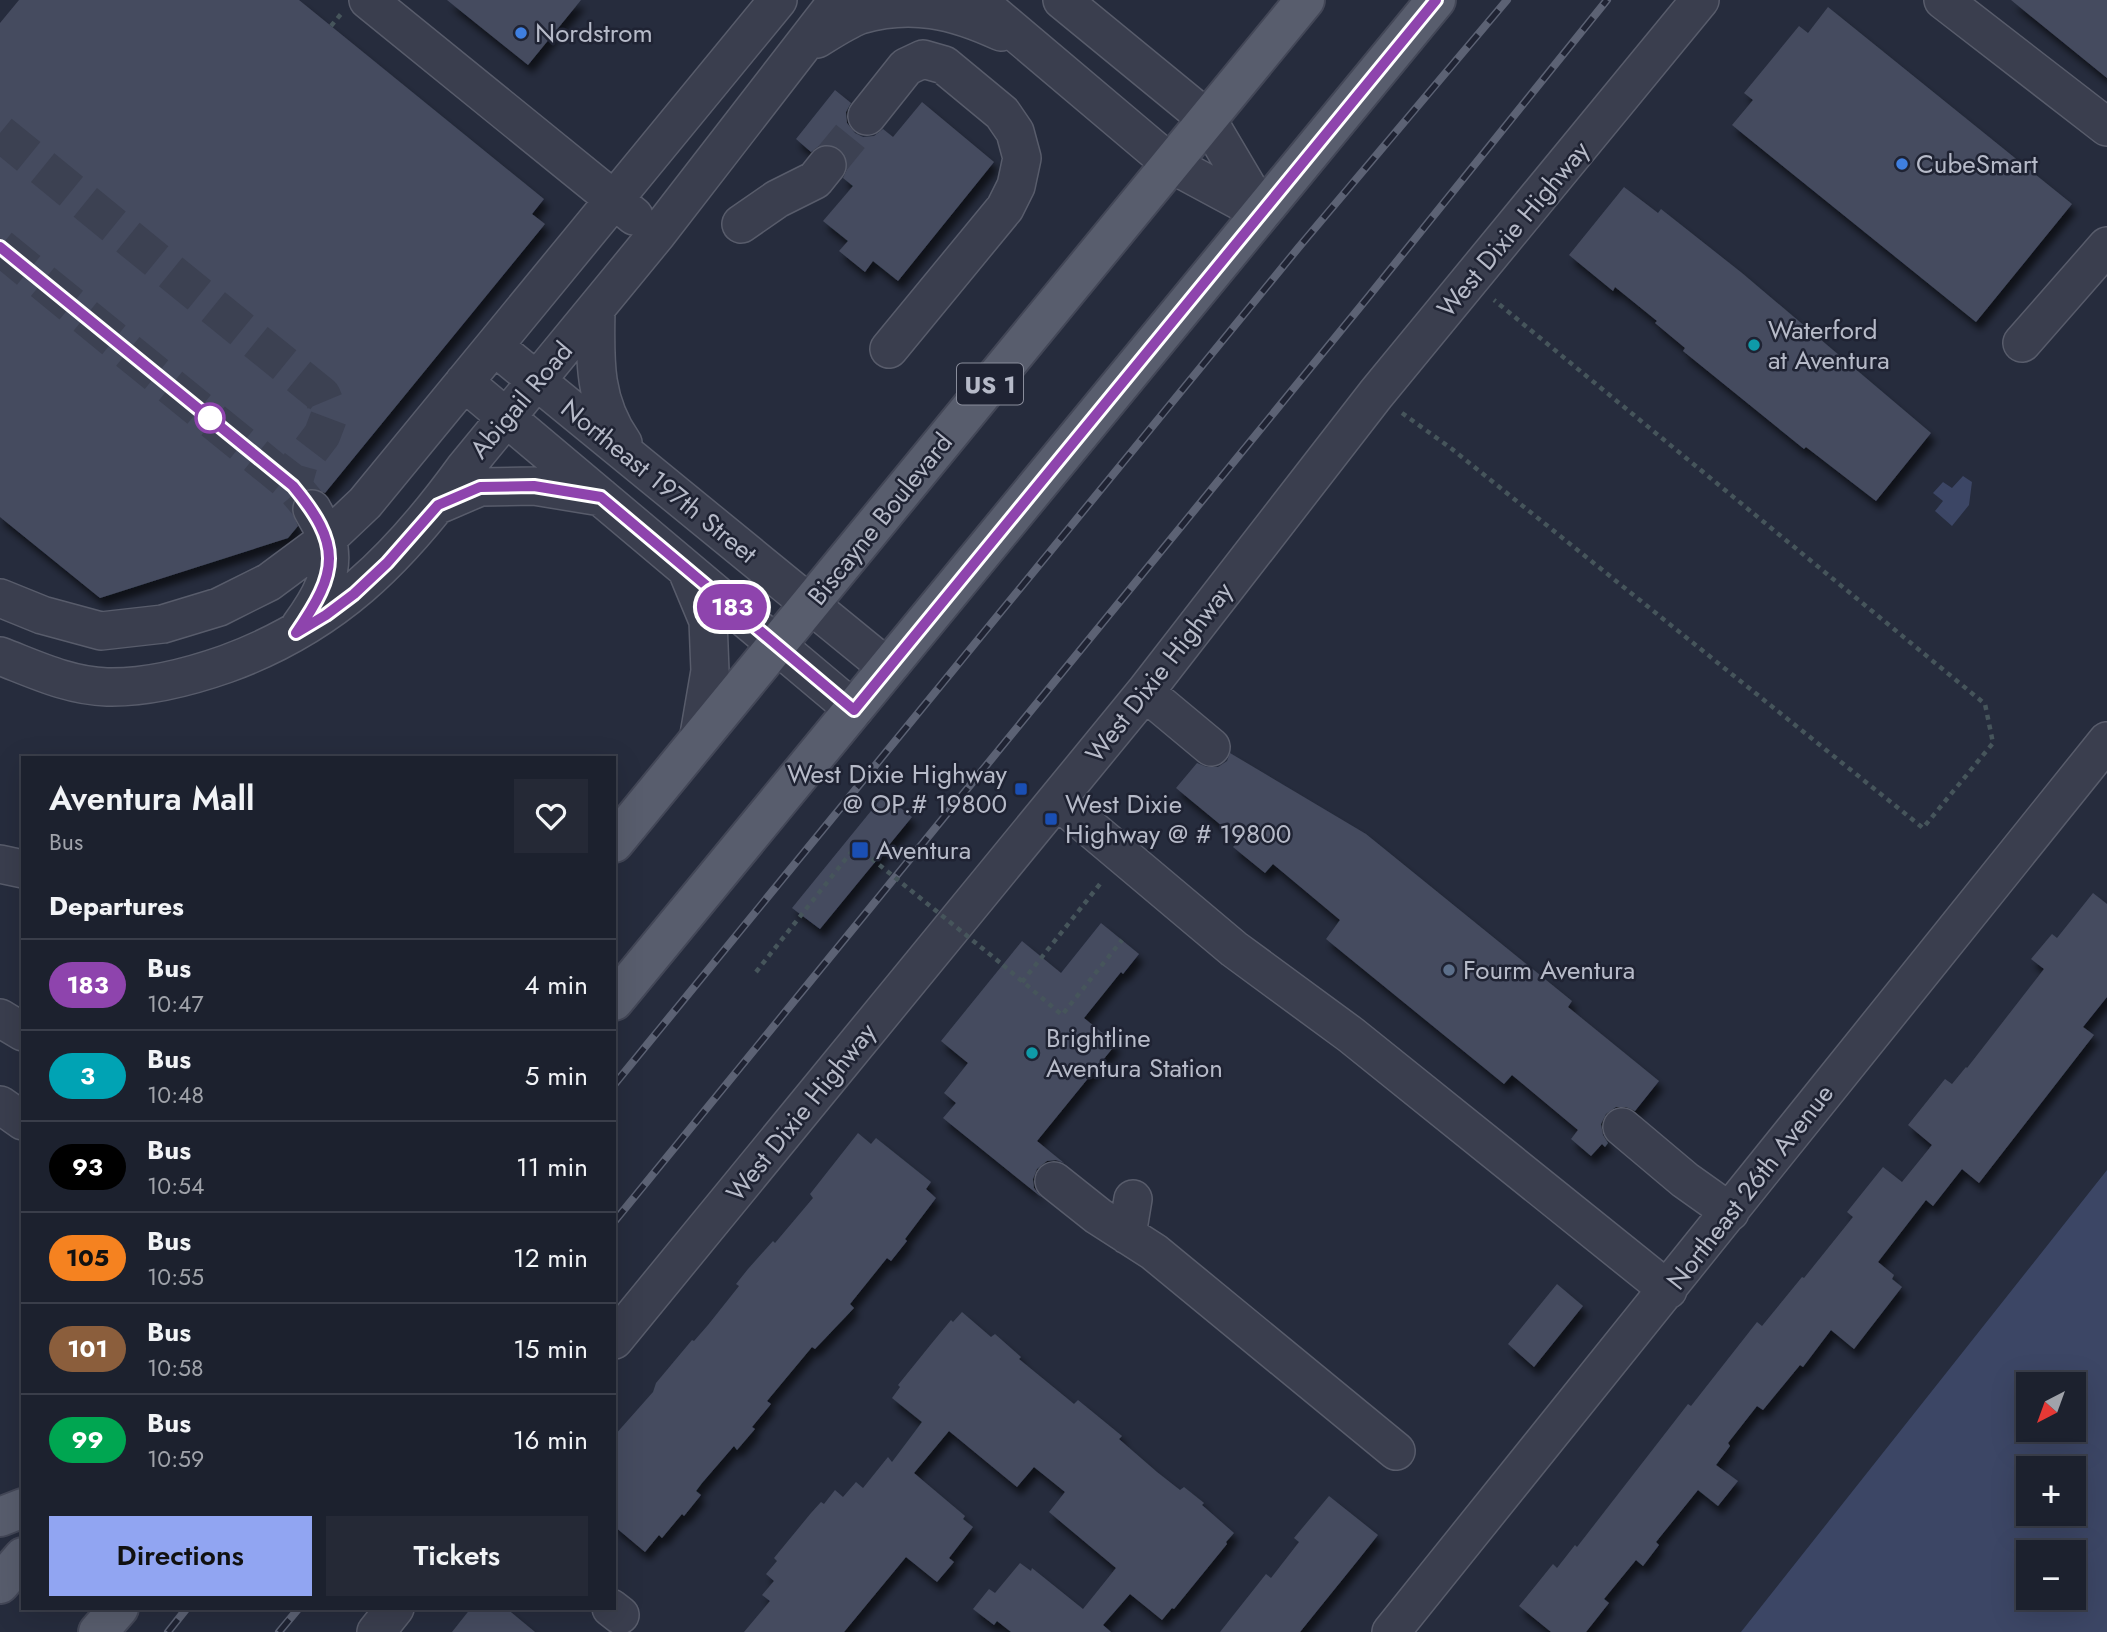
<!DOCTYPE html>
<meta charset="utf-8">
<style>
:root{--surface:#1c212e;--page:#252936;--text:#f1f3f6;--muted:#a0a3aa;--line:#3a3e4a;--accent:#91a5f2}
body{margin:0;font-family:Jost,sans-serif;background:var(--page);color:var(--text);height:100vh;display:flex;flex-direction:column;font-size:26px;white-space:nowrap}
*{box-sizing:border-box;margin:0}
p{font-size:23px;color:var(--muted)}
.icon{flex:none;width:38px;height:38px;fill:none;stroke:currentColor;stroke-width:2;stroke-linecap:round;stroke-linejoin:round}
.map{position:relative;flex:1;overflow:hidden}
.details{position:absolute;left:21px;top:756px;width:595px;height:854px;display:flex;flex-direction:column;background:var(--surface);border-radius:0px;box-shadow:0 7px 28px #0002,0 0 0 2px var(--line)}
.details>*{flex:none}
.badge{padding:0 14px;border-radius:23px;font-size:24px;line-height:46px}
.needle{width:46px;rotate:221deg}
.tools{position:absolute;left:2016px;top:1372px;display:grid;gap:14px}
.tools a{display:grid;place-items:center;width:70px;height:70px;border-radius:0px;background:var(--surface);box-shadow:0 7px 28px #0002,0 0 0 2px var(--line);font-size:35px}
.map>.badge{position:absolute;translate:-50% -50%;box-shadow:0 0 0 4px #fff}
h2{padding:0 28px;font-size:26px;line-height:63px}
.round{display:grid;place-items:center;flex:none;width:74px;height:74px;border-radius:0px;background:var(--page)}
.headline{display:flex;align-items:center;justify-content:space-between;height:119px;padding:0 28px}
h1{font-size:33px;font-weight:600;line-height:52px}
.cta{display:flex;gap:14px;margin-top:auto;padding:14px 28px}
.cta a{flex:1;height:80px;border-radius:0px;background:var(--accent);color:#111;font-size:28px;font-weight:600;line-height:80px;text-align:center}
.cta a+a{background:var(--page);color:var(--text)}
ul{padding:0;list-style:none}
li{display:flex;align-items:center;gap:21px;height:91px;padding:0 28px;border-top:2px solid var(--line)}
li div{flex:1}
li b{display:block;font-size:26px}
li em{font-style:normal}
li .badge{min-width:77px;font-weight:700;text-align:center}
.map>svg:first-child{display:block}
.water{fill:#3c4665;fill-rule:evenodd}
.building{fill:#454b5f;filter:url(#shadow)}
.lines{fill:none;stroke-linecap:round;stroke-linejoin:round}
.minor-tunnel{stroke:#3c4152;stroke-width:37;stroke-dasharray:37 18;stroke-linecap:butt}
.minor-casing{stroke:#585c6b;stroke-width:40}
.major-casing{stroke:#434757;stroke-width:42}
.path{stroke:#46555b;stroke-width:4.5;stroke-dasharray:5 5;stroke-linecap:butt}
.minor{stroke:#3a3e4e;stroke-width:37}
.major{stroke:#585d6d;stroke-width:38}
.rail-casing{stroke:#5c6274;stroke-width:8}
.rail{stroke:#1f2333;stroke-width:5;stroke-dasharray:16;stroke-linecap:butt}
.path-bridge{stroke:#46555b;stroke-width:4.5;stroke-dasharray:5 5;stroke-linecap:butt}
.line-casing{stroke:#fff;stroke-width:16}
.line{stroke:#8e44ad;stroke-width:10}
.shop-dot{fill:#3f7fe0;stroke:#1f2333;stroke-width:2.5}
.culture-dot{fill:#0f9aa8;stroke:#1f2333;stroke-width:2.5}
.stop-dot{fill:#fff;stroke:#8e44ad;stroke-width:3.5}
.transit-dot{fill:#1a4fb4;stroke:#1f2333;stroke-width:2.5}
.service-dot{fill:#5c6f8a;stroke:#1f2333;stroke-width:2.5}
.labels{text-anchor:middle;dominant-baseline:central;stroke-width:5;stroke-linejoin:round;paint-order:stroke}
.shield{fill:#1f2333;stroke:#898d9b;stroke-width:2}
.shield-label{font-size:24px;font-weight:bold;fill:#b6bac8}
.poi-label{font-size:26px;fill:#b6bac8;stroke:#1f2333;text-anchor:start}
.street-label{font-size:26px;fill:#b6bac8;stroke:#1f2333}
</style>
<div class="map">
<svg width="2107" height="1632" viewBox="0 0 2107 1632">
<defs>
<filter id="shadow"><feDropShadow dx="4.5" dy="8" stdDeviation="3.5" flood-color="#0009"/></filter>
</defs>
<rect width="100%" height="100%" fill="#262c3d"/>
<!-- water -->
<path class="water" d="M 1963,476 L 1972,482 L 1969,505 L 1952,526 L 1935,511 L 1943,501 L 1933,493 L 1943,482 L 1952,488 Z
M 2107,1170 L 2107,1632 L 1741,1632 ZM 2028,1384 L 2074,1384 L 2074,1430 L 2028,1430 ZM 2028,1468 L 2074,1468 L 2074,1514 L 2028,1514 ZM 2028,1552 L 2074,1552 L 2074,1598 L 2028,1598 Z"/>
<!-- building -->
<path class="building" d="M 19,0 L 299,0 L 544,199 L 532,214 L 545,224 L 325,493 L 312,488 L 302,491 L 295,497 L 291,509 L 298,526 L 288,538 L 100,598 L 0,517 L 0,23 Z
M 447,0 L 581,0 L 528,65 Z
M 2011,0 L 2107,0 L 2107,78 Z
M 1828,7 L 2072,204 L 1976,322 L 1732,125 L 1753,100 L 1744,93 L 1799,26 L 1808,33 Z
M 835,90 L 851,103 L 846,112 L 847,123 L 855,133 L 863,137 L 874,136 L 883,129 L 893,137 L 922,102 L 994,162 L 898,281 L 873,261 L 865,272 L 839,251 L 848,241 L 823,221 L 853,186 L 843,178 L 848,167 L 846,157 L 840,148 L 829,144 L 819,146 L 811,152 L 796,139 Z
M 1624,187 L 1658,213 L 1661,209 L 1742,273 L 1931,433 L 1876,501 L 1806,447 L 1804,449 L 1683,351 L 1685,348 L 1655,323 L 1657,321 L 1615,287 L 1613,291 L 1569,255 Z
M 1230,753 L 1366,834 L 1572,1001 L 1568,1007 L 1659,1081 L 1635,1111 L 1626,1107 L 1616,1107 L 1606,1114 L 1601,1124 L 1603,1135 L 1608,1143 L 1605,1147 L 1602,1144 L 1591,1156 L 1571,1139 L 1578,1130 L 1512,1075 L 1504,1084 L 1326,939 L 1340,920 L 1273,864 L 1265,873 L 1233,847 L 1239,840 L 1176,788 L 1197,763 L 1207,767 L 1218,767 L 1227,761 Z
M 884,795 L 912,817 L 820,929 L 792,908 Z
M 2093,893 L 2107,904 L 2107,997 L 2083,1027 L 2094,1035 L 1979,1183 L 1962,1169 L 1933,1206 L 1926,1200 L 1878,1262 L 1894,1275 L 1892,1279 L 1902,1287 L 1854,1349 L 1831,1330 L 1803,1367 L 1800,1365 L 1763,1410 L 1757,1406 L 1728,1443 L 1730,1446 L 1716,1465 L 1738,1481 L 1718,1506 L 1698,1490 L 1656,1542 L 1659,1545 L 1643,1566 L 1636,1560 L 1604,1599 L 1609,1603 L 1586,1632 L 1551,1632 L 1519,1606 L 1553,1564 L 1557,1568 L 1575,1545 L 1577,1547 L 1688,1404 L 1691,1406 L 1757,1322 L 1762,1326 L 1802,1277 L 1804,1278 L 1853,1217 L 1847,1212 L 1883,1167 L 1902,1182 L 1932,1145 L 1908,1125 L 1945,1079 L 1952,1084 L 1966,1067 L 1967,1068 L 2044,969 L 2031,959 L 2052,934 L 2057,938 Z
M 1101,923 L 1139,954 L 1123,974 L 1121,972 L 1084,1018 L 1116,1044 L 1037,1141 L 1064,1163 L 1056,1160 L 1047,1161 L 1037,1169 L 1033,1179 L 1034,1188 L 1041,1197 L 943,1118 L 956,1103 L 944,1093 L 968,1063 L 941,1041 L 1022,941 L 1061,973 Z
M 858,1133 L 871,1144 L 876,1138 L 931,1182 L 926,1189 L 936,1198 L 905,1239 L 907,1241 L 891,1261 L 887,1258 L 850,1304 L 854,1308 L 815,1349 L 812,1347 L 767,1401 L 771,1404 L 752,1427 L 755,1429 L 737,1450 L 734,1446 L 702,1483 L 696,1491 L 701,1495 L 684,1516 L 682,1514 L 662,1538 L 659,1535 L 645,1552 L 614,1526 L 614,1436 L 653,1392 L 656,1383 L 692,1340 L 694,1341 L 708,1325 L 739,1286 L 736,1284 L 748,1269 L 773,1241 L 775,1243 L 813,1198 L 810,1194 Z
M 1557,1284 L 1583,1306 L 1534,1367 L 1508,1344 Z
M 962,1312 L 991,1337 L 995,1334 L 1021,1357 L 1019,1359 L 1074,1404 L 1078,1400 L 1122,1436 L 1119,1439 L 1157,1472 L 1180,1490 L 1184,1487 L 1204,1503 L 1202,1505 L 1234,1533 L 1226,1542 L 1227,1544 L 1174,1609 L 1172,1608 L 1162,1620 L 1130,1594 L 1103,1625 L 1111,1632 L 1011,1632 L 997,1621 L 994,1625 L 973,1609 L 989,1589 L 995,1593 L 1020,1563 L 1031,1571 L 1032,1568 L 1083,1609 L 1116,1568 L 1049,1512 L 1065,1492 L 1034,1467 L 1017,1487 L 949,1431 L 914,1473 L 965,1516 L 963,1519 L 973,1527 L 949,1558 L 954,1562 L 937,1582 L 906,1557 L 844,1632 L 744,1632 L 770,1601 L 762,1595 L 774,1581 L 766,1574 L 777,1561 L 774,1558 L 811,1513 L 821,1502 L 824,1504 L 835,1490 L 843,1497 L 856,1482 L 863,1488 L 888,1457 L 892,1462 L 922,1422 L 892,1398 L 900,1387 L 898,1385 L 932,1343 L 951,1320 L 953,1322 Z
M 1329,1496 L 1378,1535 L 1359,1559 L 1300,1632 L 1220,1632 L 1266,1574 L 1271,1578 L 1299,1542 L 1294,1538 Z
M 471,1608 L 506,1608 L 535,1632 L 452,1632 Z"/>
<g class="lines">
<!-- minor-tunnel -->
<path class="minor-tunnel" d="M 0,133 L 322,395 L 330,414 L 322,435 L 299,465 L 293,486
M 827,165 L 867,116
M 0,247 L 293,486 L 308,504"/>
<defs>
<path id="minor" d="M 368,0 L 634,216
M 977,0 L 1171,164 L 1262,213
M 1062,0 L 1207,119 L 1262,212
M 1943,0 L 2107,127
M 817,39 C 830,31 845,21 860,15 C 911,0 954,10 1001,32
M 867,116 L 906,67 L 923,59 L 944,65 L 1002,113 L 1015,132 L 1022,158 L 1016,186 L 1005,208 L 889,349
M 741,224 L 777,199 L 815,180 L 827,165
M 596,309 C 595,359 593,401 623,443
M 2022,343 L 2107,246
M 494,346 L 888,668
M 464,382 L 854,710
M 438,505 L 480,487 L 534,486 L 601,497
M 688,573 L 708,621 L 710,671 L 698,741
M 0,598 L 42,615 L 101,631 L 163,624 L 219,607 L 269,582 L 327,539 L 365,503 L 778,0
M 300,626 C 318,601 337,572 327,539 C 324,529 317,519 312,509
M 0,656 C 34,669 69,686 107,687 C 147,688 189,677 226,664 C 333,625 398,560 464,469 L 657,234 L 838,0
M 1145,692 L 1211,747
M 1057,800 L 1234,949 L 1351,1035 L 1668,1290
M 0,864 L 23,869
M 0,1018 L 23,1032
M 0,1105 L 23,1121
M 1622,1127 L 1685,1180 L 1730,1212
M 1054,1181 L 1098,1216 L 1154,1252 L 1396,1451
M 1127,1235 L 1133,1199
M 614,1340 L 1145,692 L 1376,394 L 1700,0
M 611,1608 L 620,1615
M 376,1632 L 395,1608
M 1391,1632 L 2107,741"/>
<path id="major" d="M 614,843 L 1305,0
M 614,1001 L 1436,0
M 0,1517 L 23,1508
M 0,1584 L 23,1557
M 98,1632 L 119,1608"/>
</defs>
<!-- minor casing -->
<use href="#minor" class="minor-casing"/>
<!-- major casing -->
<use href="#major" class="major-casing"/>
<!-- path -->
<path class="path" d="M 331,26 L 341,14
M 1402,413 L 1452,449 L 1923,828 L 1993,743 L 1985,704 L 1494,300
M 1003,965 L 1062,1015 L 1122,940
M 756,972 L 856,846
M 1022,982 L 1100,884"/>
<!-- minor -->
<use href="#minor" class="minor"/>
<!-- major -->
<use href="#major" class="major"/>
<defs>
<path id="rail" d="M 614,1085 L 1299,247 L 1507,0
M 614,1222 L 1369,296 L 1607,0
M 168,1632 L 187,1608
M 279,1632 L 299,1608"/>
</defs>
<!-- rail casing -->
<use href="#rail" class="rail-casing"/>
<!-- rail -->
<use href="#rail" class="rail"/>
<!-- path-bridge -->
<path class="path-bridge" d="M 856,846 L 1003,965"/>
</g>
<g class="lines">
<defs>
<path id="line" d="M 0,247 L 293,486 C 342,545 339,571 296,633 L 326,615 L 354,594 L 387,563 L 438,505 L 480,487 L 534,486 L 601,497 L 854,710 L 1436,0"/>
</defs>
<!-- line casing -->
<use href="#line" class="line-casing"/>
<!-- line -->
<use href="#line" class="line"/>
</g>
<!-- markers -->
<g class="shop-dot">
<circle cx="521" cy="33" r="7"/>
<circle cx="1902" cy="164" r="7"/>
</g>
<g class="culture-dot">
<circle cx="1754" cy="345" r="7"/>
<circle cx="1032" cy="1053" r="7"/>
</g>
<circle class="stop-dot" cx="210" cy="418" r="14"/>
<g class="transit-dot">
<rect x="1014" y="782" width="14" height="14" rx="3.5"/>
<rect x="1044" y="812" width="14" height="14" rx="3.5"/>
<rect x="851" y="841" width="18" height="18" rx="3.5"/>
</g>
<circle class="service-dot" cx="1449" cy="970" r="7"/>
<g class="labels">
<!-- shield labels -->
<rect class="shield" x="957" y="363.5" width="66" height="41" rx="5"/>
<g class="shield-label">
<text x="990" y="384">US 1</text>
</g>
<!-- poi labels -->
<g class="poi-label">
<text x="535" y="33">Nordstrom</text>
<text x="1916" y="164">CubeSmart</text>
<text x="1768" y="330">Waterford<tspan x="1768" dy="30">at Aventura</tspan></text>
<text x="1007" y="774" text-anchor="end">West Dixie Highway<tspan x="1007" dy="30">@ OP.# 19800</tspan></text>
<text x="1065" y="804">West Dixie<tspan x="1065" dy="30">Highway @ # 19800</tspan></text>
<text x="876" y="850">Aventura</text>
<text x="1463" y="970">Fourm Aventura</text>
<text x="1046" y="1038">Brightline<tspan x="1046" dy="30">Aventura Station</tspan></text>
</g>
<!-- street labels -->
<g class="street-label">
<text transform="translate(1513 229) rotate(-50)">West Dixie Highway</text>
<text transform="translate(521 400) rotate(-50)">Abigail Road</text>
<text transform="translate(659 481) rotate(39)">Northeast 197th Street</text>
<text transform="translate(880 519) rotate(-51)">Biscayne Boulevard</text>
<text transform="translate(1159 672) rotate(-52)">West Dixie Highway</text>
<text transform="translate(801 1112) rotate(-51)">West Dixie Highway</text>
<text transform="translate(1750 1187) rotate(-52)">Northeast 26th Avenue</text>
</g>
</g>
</svg>
<div class="tools">
<a><svg class="needle" viewBox="-14 -14 28 28"><path d="M0-13l5 13h-10z" fill="#e53935"/><path d="M0 13l5-13h-10z" fill="#a0a3aa"/></svg></a>
<a>+</a>
<a>−</a>
</div>
<b class="badge" style="left:732px;top:607px;background:#8e44ad;color:#fff">183</b>
<section class="details">
<div class="headline"><div><h1>Aventura Mall</h1><p>Bus</p></div><a class="round"><svg class="icon" aria-label="heart" viewBox="0 0 24 24"><path d="M12 20l-8-8c-3-5 5-10 8-4 3-6 11-1 8 4z"/></svg></a></div>
<h2>Departures</h2>
<ul>
<li><span class="badge" style="background:#8e44ad;color:#fff">183</span><div><b>Bus</b><p>10:47</p></div><em>4 min</em></li>
<li><span class="badge" style="background:#00a3b4;color:#fff">3</span><div><b>Bus</b><p>10:48</p></div><em>5 min</em></li>
<li><span class="badge" style="background:#000;color:#fff">93</span><div><b>Bus</b><p>10:54</p></div><em>11 min</em></li>
<li><span class="badge" style="background:#f58220;color:#111">105</span><div><b>Bus</b><p>10:55</p></div><em>12 min</em></li>
<li><span class="badge" style="background:#8b5e3c;color:#fff">101</span><div><b>Bus</b><p>10:58</p></div><em>15 min</em></li>
<li><span class="badge" style="background:#00a651;color:#fff">99</span><div><b>Bus</b><p>10:59</p></div><em>16 min</em></li>
</ul>
<div class="cta"><a>Directions</a><a>Tickets</a></div>
</section>
</div>
